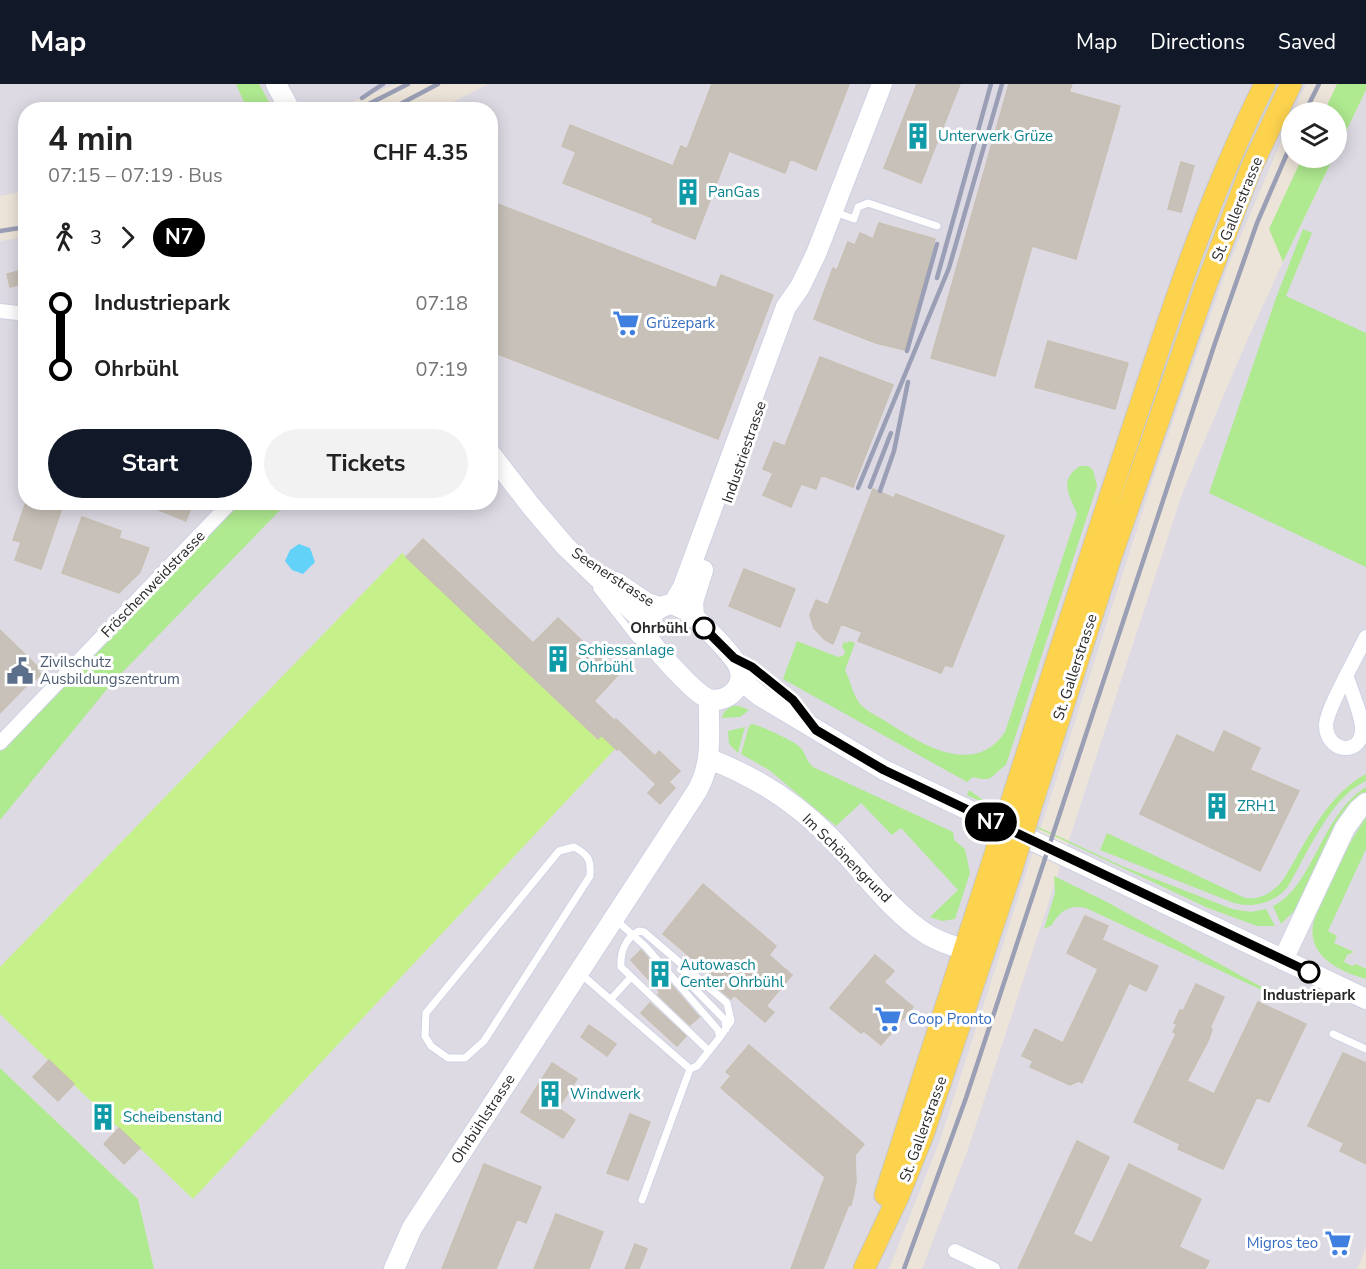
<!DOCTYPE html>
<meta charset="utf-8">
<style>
:root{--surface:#fff;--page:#f2f2f2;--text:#222;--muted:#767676;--accent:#111827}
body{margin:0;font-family:"Nunito Sans",sans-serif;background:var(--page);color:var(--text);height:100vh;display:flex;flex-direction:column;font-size:22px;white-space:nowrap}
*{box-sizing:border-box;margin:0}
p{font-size:20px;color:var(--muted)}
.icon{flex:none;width:33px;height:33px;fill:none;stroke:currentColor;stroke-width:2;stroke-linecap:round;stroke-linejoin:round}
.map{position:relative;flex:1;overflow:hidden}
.details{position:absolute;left:18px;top:18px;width:480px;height:408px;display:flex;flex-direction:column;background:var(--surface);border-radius:24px;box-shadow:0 3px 15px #0003}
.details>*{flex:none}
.badge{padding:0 12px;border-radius:20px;font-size:21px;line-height:39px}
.fabs{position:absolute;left:1281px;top:18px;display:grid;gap:12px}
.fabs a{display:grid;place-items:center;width:66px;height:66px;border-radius:50%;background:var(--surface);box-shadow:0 3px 15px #0003;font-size:30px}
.map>.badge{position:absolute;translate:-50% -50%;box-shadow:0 0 0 3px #fff}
.legs{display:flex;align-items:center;gap:9px;height:66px;padding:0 30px;font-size:20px}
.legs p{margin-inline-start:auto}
.headline{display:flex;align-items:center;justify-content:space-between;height:102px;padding:0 30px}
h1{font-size:33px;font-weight:700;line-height:45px}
.button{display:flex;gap:12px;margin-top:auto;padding:12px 30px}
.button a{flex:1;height:69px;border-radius:36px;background:var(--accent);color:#fff;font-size:24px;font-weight:700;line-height:69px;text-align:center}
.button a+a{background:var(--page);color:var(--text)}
ul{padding:0 30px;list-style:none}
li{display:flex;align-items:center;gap:21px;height:66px;font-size:22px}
li i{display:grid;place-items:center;width:9px;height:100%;margin:0 8px;background:currentColor}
li i::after{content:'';width:15px;height:15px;margin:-8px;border:4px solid;border-radius:50%;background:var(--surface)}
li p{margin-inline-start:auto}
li:first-child i{background:linear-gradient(#0000 50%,currentColor 0)}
li:last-child i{background:linear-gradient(currentColor 50%,#0000 0)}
header{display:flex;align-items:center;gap:36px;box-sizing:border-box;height:84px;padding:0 30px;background:var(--accent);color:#fff}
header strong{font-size:28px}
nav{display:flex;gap:33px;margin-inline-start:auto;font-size:21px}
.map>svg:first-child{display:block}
.industrial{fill:#dddae4}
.green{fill:#afe990}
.pitch{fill:#c6f18a}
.water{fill:#62d2f9}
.building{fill:#c8c1b9;stroke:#c8c0b3;stroke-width:1.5}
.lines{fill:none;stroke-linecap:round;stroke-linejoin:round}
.lane-casing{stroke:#ced2e3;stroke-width:9}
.street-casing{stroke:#ced2e3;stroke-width:16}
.secondary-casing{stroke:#ced2e3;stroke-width:22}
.primary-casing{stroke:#c7c7c7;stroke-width:23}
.lane{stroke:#fff;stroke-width:7}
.street{stroke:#fff;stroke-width:14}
.secondary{stroke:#fff;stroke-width:20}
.primary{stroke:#fdd34e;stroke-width:21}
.rail{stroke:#9b9fb5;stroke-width:4.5}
.primary-bridge-casing{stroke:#c7c7c7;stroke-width:23;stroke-linecap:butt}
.primary-bridge{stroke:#fdd34e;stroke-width:21}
.line-1-casing{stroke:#fff;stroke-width:14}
.line-1{stroke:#000;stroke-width:9}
.stop-1-dot{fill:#fff;stroke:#000;stroke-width:3}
.labels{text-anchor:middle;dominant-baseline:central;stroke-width:6;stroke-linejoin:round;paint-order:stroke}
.culture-label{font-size:15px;fill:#0d838f;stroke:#fff;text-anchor:start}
.street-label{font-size:15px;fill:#292929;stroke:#fff}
.shop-label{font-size:15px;fill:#366cbe;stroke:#fff;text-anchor:start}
.stop-label{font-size:15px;font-weight:bold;fill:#292929;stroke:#fff;text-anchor:end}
.service-label{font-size:15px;fill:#4e5e75;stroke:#fff;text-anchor:start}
</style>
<header>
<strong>Map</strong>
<nav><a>Map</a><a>Directions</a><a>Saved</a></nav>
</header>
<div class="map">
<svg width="1366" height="1185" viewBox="0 0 1366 1185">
<rect width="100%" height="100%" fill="#ede4d9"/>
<!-- industrial -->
<path class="industrial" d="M 0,0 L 396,0 L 335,25 L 26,26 L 25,107 L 0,112 Z
M 488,0 L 1306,0 L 1294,28 L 1292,28 L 1291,34 L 1228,182 L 1158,380 L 940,1056 L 889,1185 L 154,1185 L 138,1115 L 0,984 L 0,157 L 25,153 L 26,418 L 490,418 L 490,26 L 439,25 Z
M 1366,6 L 1366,1161 L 1362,1175 L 1357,1185 L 922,1185 L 968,1065 L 1183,407 L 1245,261 L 1283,178 L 1333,74 L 1336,74 L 1337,66 Z"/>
<!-- green -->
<path class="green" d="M 236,0 L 259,0 L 273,25 L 247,25 Z
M 1337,0 L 1366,0 L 1366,6 L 1337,66 L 1336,28 L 1324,28 Z
M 1302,74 L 1333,74 L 1283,178 L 1269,145 Z
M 1303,145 L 1312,149 L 1286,212 L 1366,249 L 1366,483 L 1209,409 L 1276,214 Z
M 1080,382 L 1088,382 L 1093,386 L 1097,402 L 1006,681 C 991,691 994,699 973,693 L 967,698 L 783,595 L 797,557 L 838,573 L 844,571 L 845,567 L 842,563 L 844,558 L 848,559 L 849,557 L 855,559 L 845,586 C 850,596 853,611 860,620 C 866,627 879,633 887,638 C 921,660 974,694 1005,648 L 1077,430 C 1071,413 1057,397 1080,382 Z
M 231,419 L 287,419 L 112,599 L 0,736 L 0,659 Z
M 731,622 L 739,622 L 749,626 L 740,633 L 722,634 L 724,628 Z
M 752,640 C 760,641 794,657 800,663 C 806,669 804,674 813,683 L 953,748 L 954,756 L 965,765 L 970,789 L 955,835 L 942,837 L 930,833 L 958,806 L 901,744 L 892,751 L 861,719 L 836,742 L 769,686 L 741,670 L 749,642 Z
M 745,643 L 738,669 L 729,660 L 728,647 Z
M 1366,690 L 1366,697 C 1330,713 1307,771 1287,804 C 1273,819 1254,824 1234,819 L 1100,766 L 1107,749 L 1245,814 C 1261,816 1273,808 1283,796 C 1306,759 1326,711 1366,690 Z
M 1366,703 L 1366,708 L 1354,716 L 1312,794 L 1310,794 L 1295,826 L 1281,840 L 1273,822 C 1313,804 1321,730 1366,703 Z
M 969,706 L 987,719 L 1122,782 L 1232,825 L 1251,828 L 1266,825 L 1275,842 L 1257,842 L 1208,824 L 967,711 Z
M 1366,733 L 1366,765 L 1328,847 L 1337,852 L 1334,859 L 1354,868 L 1347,871 L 1344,878 L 1352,882 L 1356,880 L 1366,885 L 1366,895 C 1338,887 1305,871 1314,837 C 1317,825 1324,814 1329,803 L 1328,801 L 1342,772 Z
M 1054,792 L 1105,817 L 1296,922 L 1086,824 C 1070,820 1059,827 1052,841 L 1044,845 L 1055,809 Z
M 0,984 L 138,1115 L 154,1185 L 0,1185 Z"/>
<!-- pitch -->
<path class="pitch" d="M 402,469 L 597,655 L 601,651 L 615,665 L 193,1115 L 0,930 L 0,883 Z"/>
<!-- water -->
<path class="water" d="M 299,460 L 310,464 L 315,478 L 303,490 L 292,486 L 285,477 L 290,466 Z"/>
<!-- building -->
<path class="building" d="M 712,0 L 849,0 L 816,86 L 790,75 L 785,89 L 729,67 L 695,155 L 652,138 L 653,134 L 563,99 L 576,68 L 562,62 L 570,41 L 673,82 L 681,62 L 687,65 Z
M 917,0 L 960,0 L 921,99 L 884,84 Z
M 1009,0 L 1072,0 L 1069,8 L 1120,22 L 1076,175 L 1032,162 L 995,292 L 931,274 Z
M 1181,78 L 1194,82 L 1181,128 L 1168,125 Z
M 490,117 L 716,204 L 721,191 L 773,211 L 718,355 L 490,267 Z
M 879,139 L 935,155 L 905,266 L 876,259 L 814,235 L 833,184 L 837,186 L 848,158 L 855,161 L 860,149 L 873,155 Z
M 19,187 L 22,200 L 10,203 L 7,190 Z
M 1048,257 L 1128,279 L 1115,325 L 1035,303 Z
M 820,273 L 893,301 L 853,403 L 821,391 L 816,405 L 801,400 L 791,423 L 763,411 L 773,389 L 763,385 L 774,358 L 785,362 Z
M 873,405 L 894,414 L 896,410 L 1004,452 L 952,583 L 945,581 L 941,589 L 858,557 L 862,548 L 841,540 L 833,560 L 825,556 L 814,544 L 810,531 L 816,516 L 828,521 Z
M 26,418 L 64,418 L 41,485 L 15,476 L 21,458 L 13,456 Z
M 139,418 L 193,418 L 186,437 Z
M 82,433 L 121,447 L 119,454 L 149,464 L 140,488 L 119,509 L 62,489 Z
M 423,455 L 533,559 L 558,534 L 618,591 L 594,617 L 615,637 L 616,635 L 655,672 L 659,667 L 680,687 L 669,698 L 675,704 L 660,720 L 648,709 L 656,700 L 619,665 L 617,666 L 601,651 L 598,655 L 406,473 Z
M 744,485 L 795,505 L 780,543 L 729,522 Z
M 0,546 L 40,585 L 38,588 L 41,590 L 31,600 L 29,599 L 0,629 Z
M 1224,647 L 1260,664 L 1250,686 L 1299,707 L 1260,787 L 1140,730 L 1177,651 L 1214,669 Z
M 703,800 L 776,862 L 769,871 L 792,891 L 766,922 L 774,928 L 765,938 L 734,911 L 731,915 L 710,897 L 714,893 L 663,850 Z
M 1085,832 L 1108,842 L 1102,856 L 1158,882 L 1146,907 L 1129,899 L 1082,999 L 1079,997 L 1070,1001 L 1030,983 L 1033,977 L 1022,972 L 1035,945 L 1063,959 L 1098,885 L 1067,869 Z
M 641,866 L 699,933 L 690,941 L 658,911 L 660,908 L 631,876 Z
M 875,871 L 894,887 L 884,898 L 913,923 L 881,961 L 864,947 L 861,949 L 830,924 Z
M 1196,900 L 1224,913 L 1210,944 L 1212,945 L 1209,955 L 1187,997 L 1214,1010 L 1258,918 L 1306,940 L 1269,1018 L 1257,1013 L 1223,1085 L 1178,1065 L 1180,1060 L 1134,1038 L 1176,950 L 1173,948 L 1177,940 L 1174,939 L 1180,926 L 1183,927 Z
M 650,919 L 686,952 L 677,962 L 641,929 Z
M 589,941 L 616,960 L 607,972 L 581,953 Z
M 749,961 L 864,1060 L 855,1071 L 856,1098 L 853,1113 L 851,1121 L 849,1120 L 823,1185 L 791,1185 L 825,1093 L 721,1004 L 731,992 L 726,988 Z
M 1343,969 L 1366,979 L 1366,1080 L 1340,1067 L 1344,1059 L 1308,1042 Z
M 49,976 L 74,1000 L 58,1017 L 33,993 Z
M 552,979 L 577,995 L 558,1024 L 575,1036 L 563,1054 L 521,1028 Z
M 630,1030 L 650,1038 L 628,1096 L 607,1089 Z
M 119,1044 L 140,1064 L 124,1080 L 104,1060 Z
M 1077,1057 L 1109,1073 L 1073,1150 L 1092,1159 L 1129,1080 L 1201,1115 L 1179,1163 L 1209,1177 L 1205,1185 L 1018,1185 Z
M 484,1080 L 541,1103 L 526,1139 L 517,1135 L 496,1185 L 442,1185 Z
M 556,1130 L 603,1148 L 589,1185 L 534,1185 Z
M 635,1160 L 647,1165 L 639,1185 L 625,1185 Z"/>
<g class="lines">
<defs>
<path id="lane" d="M 835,128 L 854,135 L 858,123 L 868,119 L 937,142
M 597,505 L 636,555 L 646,562
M 742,578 C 765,589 789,609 804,630
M 574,763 C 589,771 591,776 590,792 L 484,957 L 465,974 L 448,974 L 431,962 L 425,952 L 426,929 L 559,767 Z
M 615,835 L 646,863 L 718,946 L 720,953 L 697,982 L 690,985
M 681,880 L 687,897 L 725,936 L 726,945
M 581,890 L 690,985 L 642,1116
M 611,915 L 631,893
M 1333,950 L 1366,965
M 709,967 L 621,883 C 620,869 625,854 639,847 L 644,848 L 727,919 L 731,937 L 720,953"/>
<path id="street" d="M 0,227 L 26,230
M 1347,593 C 1351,608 1363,632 1362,647 C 1360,673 1326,668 1326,641 C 1326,626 1358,570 1366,553
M 0,659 L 231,418
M 955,1167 L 993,1185"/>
<path id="secondary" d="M 276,0 L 290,26
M 490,369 L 531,422 L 565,462 L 639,533 L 647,545
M 616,498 L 647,519 L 660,523
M 673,520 L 683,503 L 786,223 L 800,203 L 816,170 L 882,0
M 673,520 C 677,522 681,524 685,526 C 697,534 738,574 740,587 C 742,596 738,605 730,611 C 724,615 716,617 709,615 C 696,611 659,569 650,557 C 643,539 653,522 673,520 Z
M 694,533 L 693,518 L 703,486
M 741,592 L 749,603 L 760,612 L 884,686 L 1366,915
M 709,675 C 755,692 796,719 831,754 C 862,786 890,827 928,851 C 944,860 962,865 980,870
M 1283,876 L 1345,744 L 1358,726 L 1366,719
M 394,1185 L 412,1144 L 697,707 C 714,677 708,648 709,615"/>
<path id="primary" d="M 1015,706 C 1056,578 1097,449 1140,322 C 1176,212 1213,103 1265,0
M 1034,714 L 1110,476 L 1205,204 L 1251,84 L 1291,0
M 885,1111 L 993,776
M 864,1185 L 899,1111 L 923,1051 L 1012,785"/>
</defs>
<!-- lane casing -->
<use href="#lane" class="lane-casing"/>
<!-- street casing -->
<use href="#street" class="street-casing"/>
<!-- secondary casing -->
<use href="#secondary" class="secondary-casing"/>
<!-- primary casing -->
<use href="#primary" class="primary-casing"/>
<!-- lane -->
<use href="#lane" class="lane"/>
<!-- street -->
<use href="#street" class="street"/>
<!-- secondary -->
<use href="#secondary" class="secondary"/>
<!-- primary -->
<use href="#primary" class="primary"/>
<!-- rail -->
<path class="rail" d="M 362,14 L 383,0
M 357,26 L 408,0
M 389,26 L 438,0
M 1305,28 L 1319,0
M 0,147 L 26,143
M 937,194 L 991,0
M 907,267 L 937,160
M 870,403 L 891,349
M 858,404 L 949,184 L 1002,0
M 880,407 L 894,367 L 908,298
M 904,1185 L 966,1014 L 1215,259 L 1257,139 L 1292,58"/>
<defs>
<path id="primary-bridge" d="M 993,776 L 1015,706
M 1012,785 L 1034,714"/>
</defs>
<!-- primary-bridge casing -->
<use href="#primary-bridge" class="primary-bridge-casing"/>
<!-- primary-bridge -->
<use href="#primary-bridge" class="primary-bridge"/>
</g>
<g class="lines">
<defs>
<path id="line-1" d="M 704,544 L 734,574 L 752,583 L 793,616 L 816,646 L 884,686 L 1309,888"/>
</defs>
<!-- line-1 casing -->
<use href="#line-1" class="line-1-casing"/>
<!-- line-1 -->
<use href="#line-1" class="line-1"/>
</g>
<!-- icons -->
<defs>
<symbol id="building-bare" viewBox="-9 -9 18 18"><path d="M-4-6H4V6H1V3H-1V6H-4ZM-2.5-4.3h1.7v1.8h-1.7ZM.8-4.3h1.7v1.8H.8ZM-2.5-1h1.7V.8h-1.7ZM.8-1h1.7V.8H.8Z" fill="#0f9aa8" stroke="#fff" stroke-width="2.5" paint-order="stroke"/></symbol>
<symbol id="supermarket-bare" viewBox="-9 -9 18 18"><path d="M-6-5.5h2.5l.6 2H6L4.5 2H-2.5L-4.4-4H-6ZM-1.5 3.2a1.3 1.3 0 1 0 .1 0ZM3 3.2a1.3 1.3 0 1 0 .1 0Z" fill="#3f7fe0" stroke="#fff" stroke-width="2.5" paint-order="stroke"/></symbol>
<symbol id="civic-bare" viewBox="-9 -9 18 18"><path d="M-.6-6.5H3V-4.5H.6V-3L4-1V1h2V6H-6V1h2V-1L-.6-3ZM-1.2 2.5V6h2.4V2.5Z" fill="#5c6f8a" stroke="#fff" stroke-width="2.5" paint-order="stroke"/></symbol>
</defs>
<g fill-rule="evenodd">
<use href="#building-bare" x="899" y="33" width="38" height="38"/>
<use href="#building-bare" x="669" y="89" width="38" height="38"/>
<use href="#supermarket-bare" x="607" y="220" width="38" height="38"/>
<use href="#building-bare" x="539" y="556" width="38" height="38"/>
<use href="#civic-bare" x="1" y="568" width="38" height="38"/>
<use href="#building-bare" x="1198" y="703" width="38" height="38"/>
<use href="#building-bare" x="641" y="871" width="38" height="38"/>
<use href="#supermarket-bare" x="869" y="916" width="38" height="38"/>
<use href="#building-bare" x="531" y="991" width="38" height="38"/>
<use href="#building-bare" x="84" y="1014" width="38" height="38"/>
<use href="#supermarket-bare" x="1319" y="1140" width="38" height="38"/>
</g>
<!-- markers -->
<g class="stop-1-dot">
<circle cx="704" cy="544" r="10"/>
<circle cx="1309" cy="888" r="10"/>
</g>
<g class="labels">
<!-- culture labels -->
<g class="culture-label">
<text x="938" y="52">Unterwerk Grüze</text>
<text x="708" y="108">PanGas</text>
<text x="578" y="566">Schiessanlage<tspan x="578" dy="17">Ohrbühl</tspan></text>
<text x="1237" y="722">ZRH1</text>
<text x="680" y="881">Autowasch<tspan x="680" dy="17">Center Ohrbühl</tspan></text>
<text x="570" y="1010">Windwerk</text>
<text x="123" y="1033">Scheibenstand</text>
</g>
<!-- street labels -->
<g class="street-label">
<text transform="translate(1237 125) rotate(-68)">St. Gallerstrasse</text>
<text transform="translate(744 368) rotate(-71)">Industriestrasse</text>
<text transform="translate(613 493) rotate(33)">Seenerstrasse</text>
<text transform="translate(153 500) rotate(-46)">Fröschenweidstrasse</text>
<text transform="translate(1075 583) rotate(-72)">St. Gallerstrasse</text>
<text transform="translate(847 774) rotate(45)">Im Schönengrund</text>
<text transform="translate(483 1035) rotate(-57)">Ohrbühlstrasse</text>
<text transform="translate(923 1045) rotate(-70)">St. Gallerstrasse</text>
</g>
<!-- shop labels -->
<g class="shop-label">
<text x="646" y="239">Grüzepark</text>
<text x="908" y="935">Coop Pronto</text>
<text x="1318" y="1159" text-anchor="end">Migros teo</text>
</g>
<!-- stop labels -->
<g class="stop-label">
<text x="688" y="544">Ohrbühl</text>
<text x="1309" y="911" text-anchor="middle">Industriepark</text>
</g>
<!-- service labels -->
<g class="service-label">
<text x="40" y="578">Zivilschutz<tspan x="40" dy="17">Ausbildungszentrum</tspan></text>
</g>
</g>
</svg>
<div class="fabs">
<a><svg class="icon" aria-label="layers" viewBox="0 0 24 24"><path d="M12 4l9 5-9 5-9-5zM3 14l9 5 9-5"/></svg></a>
</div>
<b class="badge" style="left:991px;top:738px;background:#000;color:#fff">N7</b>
<section class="details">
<div class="headline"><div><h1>4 min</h1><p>07:15 – 07:19 · Bus</p></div><b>CHF 4.35</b></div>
<div class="legs"><svg class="icon" aria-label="walk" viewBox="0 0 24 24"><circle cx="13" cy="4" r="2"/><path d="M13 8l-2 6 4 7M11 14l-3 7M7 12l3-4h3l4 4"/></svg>3<svg class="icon" aria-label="forward" viewBox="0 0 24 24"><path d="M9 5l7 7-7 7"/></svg><b class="badge" style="background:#000;color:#fff">N7</b></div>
<ul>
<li><i style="color:#000"></i><b>Industriepark</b><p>07:18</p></li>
<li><i style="color:#000"></i><b>Ohrbühl</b><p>07:19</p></li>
</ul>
<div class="button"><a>Start</a><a>Tickets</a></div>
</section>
</div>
